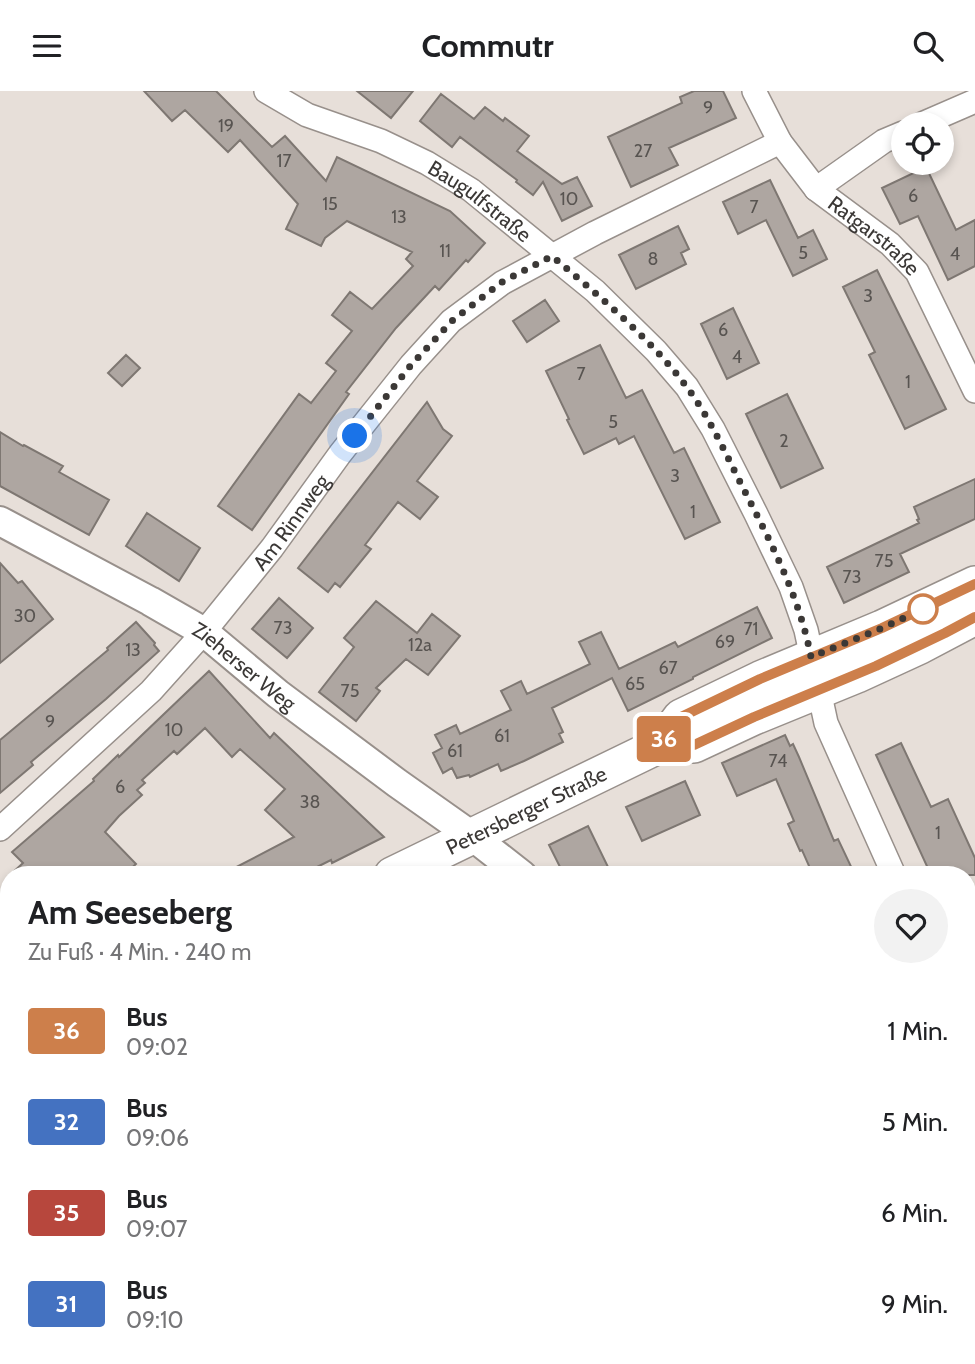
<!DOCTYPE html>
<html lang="de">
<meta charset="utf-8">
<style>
:root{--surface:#fff;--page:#f2f2f2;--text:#202124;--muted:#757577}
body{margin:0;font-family:Cabin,sans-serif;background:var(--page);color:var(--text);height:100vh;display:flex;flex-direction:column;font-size:26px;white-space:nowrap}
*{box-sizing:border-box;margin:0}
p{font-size:23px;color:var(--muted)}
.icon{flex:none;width:38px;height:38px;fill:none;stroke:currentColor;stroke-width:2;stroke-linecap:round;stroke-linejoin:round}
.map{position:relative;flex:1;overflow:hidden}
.details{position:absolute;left:0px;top:775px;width:976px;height:499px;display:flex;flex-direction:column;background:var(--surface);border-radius:28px 28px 0 0;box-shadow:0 4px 10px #0003}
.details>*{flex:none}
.badge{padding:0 14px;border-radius:5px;font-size:24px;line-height:46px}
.buttons{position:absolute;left:891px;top:21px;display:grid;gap:14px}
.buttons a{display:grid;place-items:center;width:63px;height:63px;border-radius:50%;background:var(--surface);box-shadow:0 4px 10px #0003;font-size:35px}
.you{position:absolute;width:35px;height:35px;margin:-18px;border:5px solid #fff;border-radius:50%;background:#1a73e8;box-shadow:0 0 0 10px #1a73e833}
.map>.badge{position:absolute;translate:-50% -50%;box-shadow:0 0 0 4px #fff}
.round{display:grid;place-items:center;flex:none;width:74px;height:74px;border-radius:37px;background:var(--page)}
.head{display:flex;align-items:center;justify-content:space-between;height:119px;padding:0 28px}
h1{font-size:33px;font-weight:700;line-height:52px}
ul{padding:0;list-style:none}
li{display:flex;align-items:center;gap:21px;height:91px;padding:0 28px}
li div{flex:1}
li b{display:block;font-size:26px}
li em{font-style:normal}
li .badge{min-width:77px;font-weight:700;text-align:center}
header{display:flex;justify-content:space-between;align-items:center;height:91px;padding:0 28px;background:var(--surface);font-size:32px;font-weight:700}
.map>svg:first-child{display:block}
.building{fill:#aea6a1;stroke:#7e7772;stroke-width:2}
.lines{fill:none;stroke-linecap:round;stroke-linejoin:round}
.minor-casing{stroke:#98908b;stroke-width:26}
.tertiary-casing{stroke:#98908b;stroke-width:32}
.primary-casing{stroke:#98908b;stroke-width:38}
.minor{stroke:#fff;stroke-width:23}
.tertiary{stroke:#fff;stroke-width:28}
.primary{stroke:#fff;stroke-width:35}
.line-casing{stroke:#fff;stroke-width:16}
.line{stroke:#cd7f4b;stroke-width:10}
.walk{stroke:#3b3836;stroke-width:7;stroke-dasharray:0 12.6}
.stop-dot{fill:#fff;stroke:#cd7f4b;stroke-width:3.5}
.labels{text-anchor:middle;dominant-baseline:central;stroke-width:5;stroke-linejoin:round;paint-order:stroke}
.number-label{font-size:18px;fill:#585451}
.street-label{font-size:21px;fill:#3b3836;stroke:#fff}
</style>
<header><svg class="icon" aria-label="menu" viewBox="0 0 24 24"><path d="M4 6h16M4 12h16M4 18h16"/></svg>Commutr<svg class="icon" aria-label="search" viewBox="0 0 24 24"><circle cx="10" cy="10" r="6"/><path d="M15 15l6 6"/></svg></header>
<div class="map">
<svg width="975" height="1273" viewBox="0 0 975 1273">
<rect width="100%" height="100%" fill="#e7dfd9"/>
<!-- building -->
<path class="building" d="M 144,0 L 216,0 L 272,56 L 285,45 L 326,90 L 337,66 L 450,120 L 485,152 L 468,171 L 466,169 L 439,199 L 435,195 L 396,237 L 346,301 L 349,303 L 252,439 L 218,415 L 299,303 L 311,312 L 336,280 L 326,272 L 352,240 L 332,224 L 350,201 L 372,218 L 413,175 L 406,168 L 412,161 L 347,130 L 325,147 L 321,155 L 286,138 L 298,113 L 240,49 L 228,61 L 185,19 L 172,30 Z
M 357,0 L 413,0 L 391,27 Z
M 694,0 L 723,0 L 736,27 L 669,57 L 678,74 L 631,96 L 608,46 L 682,12 L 680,6 Z
M 441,3 L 474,28 L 485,16 L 503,30 L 505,27 L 529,45 L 517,60 L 562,93 L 577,86 L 592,115 L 562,130 L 543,91 L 533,104 L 516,91 L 517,89 L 460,46 L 452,56 L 420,30 Z
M 926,76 L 956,139 L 975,129 L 975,175 L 948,189 L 918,125 L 900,133 L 882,97 Z
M 770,89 L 798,147 L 813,139 L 827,168 L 793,185 L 766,129 L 738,143 L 723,111 Z
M 678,135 L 689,158 L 681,162 L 686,173 L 636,198 L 619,164 Z
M 877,179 L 946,318 L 905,338 L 869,264 L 875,261 L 843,196 Z
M 545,209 L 559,230 L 527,251 L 513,230 Z
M 733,217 L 759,272 L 727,288 L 701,233 Z
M 600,254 L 626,307 L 642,299 L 674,362 L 684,357 L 720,431 L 685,448 L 634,345 L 619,353 L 616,347 L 584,363 L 567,329 L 569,328 L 546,280 Z
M 126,264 L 140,277 L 122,295 L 108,282 Z
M 787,303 L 823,377 L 781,397 L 746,323 Z
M 427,311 L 443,338 L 452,345 L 417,390 L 438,406 L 420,428 L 398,411 L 365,454 L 371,458 L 340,496 L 335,492 L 328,501 L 298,477 Z
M 0,341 L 23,355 L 24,354 L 63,375 L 59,381 L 109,409 L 89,444 L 0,395 Z
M 975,388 L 975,428 L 900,463 L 909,481 L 844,512 L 827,476 L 919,432 L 917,429 L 919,428 L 914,416 Z
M 147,422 L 200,457 L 179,490 L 126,455 Z
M 0,472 L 18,492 L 22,490 L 53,528 L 0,572 Z
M 279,507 L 313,537 L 287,567 L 252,538 Z
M 376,510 L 417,542 L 432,523 L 460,545 L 428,584 L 406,568 L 376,597 L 380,600 L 356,630 L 319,601 L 354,556 L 344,547 Z
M 757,516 L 772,547 L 693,586 L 693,588 L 628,620 L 612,587 L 552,617 L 563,641 L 559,643 L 563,651 L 524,670 L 501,680 L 498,673 L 470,686 L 469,684 L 457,687 L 452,677 L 443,682 L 433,662 L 442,657 L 435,644 L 456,634 L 460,643 L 511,619 L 501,600 L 521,590 L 527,603 L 590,573 L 579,551 L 601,541 L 619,578 L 675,551 L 678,556 Z
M 136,531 L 155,552 L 154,554 L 159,560 L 106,608 L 31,671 L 33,674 L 0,702 L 0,649 L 108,559 L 107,557 Z
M 209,580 L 270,647 L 274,642 L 384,746 L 332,772 L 331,769 L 301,784 L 221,784 L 294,746 L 265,719 L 285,698 L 240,658 L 232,666 L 205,637 L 177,663 L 174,660 L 142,689 L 145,692 L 137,699 L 142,704 L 119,725 L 105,741 L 136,773 L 124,784 L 10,784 L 23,772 L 12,761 L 94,690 L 93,688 L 118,664 L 119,666 Z
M 785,644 L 790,655 L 793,653 L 799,666 L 834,750 L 838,748 L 855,784 L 813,784 L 802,759 L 800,760 L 788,733 L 794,730 L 776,688 L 737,705 L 722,672 Z
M 901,652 L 931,716 L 948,708 L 975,767 L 975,784 L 931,784 L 876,664 Z
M 685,690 L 700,724 L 642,750 L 626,716 Z
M 588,735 L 609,778 L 597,784 L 564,784 L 549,754 Z"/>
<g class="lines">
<defs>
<g id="minor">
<path id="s1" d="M 266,0 L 307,24 L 381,50 L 427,72 L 471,99 L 595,200 L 656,260 L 687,296 L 713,338 L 756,423 L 791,496 L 806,539 L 826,632 L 894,784"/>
<path id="s2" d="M 754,0 L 780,51 L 816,98 L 890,153 L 917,181 L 975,300"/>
<path d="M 922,33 L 975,10"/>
<path d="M 816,98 L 884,50 L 903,42"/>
<path id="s3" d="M 0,738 L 151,600 L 204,541 L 272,457 L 340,363 L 411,274 L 451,230 L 502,192 L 595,142 L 780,51"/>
<path d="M 968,946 L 975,962"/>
<path d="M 0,1141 L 9,1158"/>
<path d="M 64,1265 L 68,1273"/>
<path d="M 424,1265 L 428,1273"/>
</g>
<g id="tertiary">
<path id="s4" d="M 0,430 L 150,510 L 204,541 L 278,603 L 397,692 L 472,745 L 522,784"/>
<path d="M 784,1265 L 789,1273"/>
</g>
<g id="primary">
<path d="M 660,654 L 694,654 L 754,626 L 857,584 L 920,555 L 975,526"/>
<path id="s5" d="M 392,784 L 660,654 L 681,626 L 760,588 L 882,537 L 975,493"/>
<path d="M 0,942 L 9,939"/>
</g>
</defs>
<!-- minor casing -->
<use href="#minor" class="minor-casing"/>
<!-- tertiary casing -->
<use href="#tertiary" class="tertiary-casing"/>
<!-- primary casing -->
<use href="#primary" class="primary-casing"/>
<!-- minor -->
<use href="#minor" class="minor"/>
<!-- tertiary -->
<use href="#tertiary" class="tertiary"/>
<!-- primary -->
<use href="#primary" class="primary"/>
</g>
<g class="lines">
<defs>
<path id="line" d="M 975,493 L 882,537 L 760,588 L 681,626 L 660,654 L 694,654 L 754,626 L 876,575 L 945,542 L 975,526"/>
</defs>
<!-- line casing -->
<use href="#line" class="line-casing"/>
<!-- line -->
<use href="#line" class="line"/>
<!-- walk -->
<path class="walk" d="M 355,345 L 411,274 L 452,230 L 502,191 L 552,165 C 599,205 650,247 686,295 C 708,324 723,357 739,389 C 768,446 799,503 811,566 L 882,537 L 923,518"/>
</g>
<!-- markers -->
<circle class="stop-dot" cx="923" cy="518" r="14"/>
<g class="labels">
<!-- number labels -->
<g class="number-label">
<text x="708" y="17">9</text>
<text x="226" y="35">19</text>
<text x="643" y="60">27</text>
<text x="284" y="70">17</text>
<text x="913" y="105">6</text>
<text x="569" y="108">10</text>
<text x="330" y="113">15</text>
<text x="754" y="116">7</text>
<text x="399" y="126">13</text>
<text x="445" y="160">11</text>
<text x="803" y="162">5</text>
<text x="955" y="163">4</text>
<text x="653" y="168">8</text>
<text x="868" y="205">3</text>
<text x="723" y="239">6</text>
<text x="737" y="266">4</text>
<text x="581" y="283">7</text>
<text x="908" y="291">1</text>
<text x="613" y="331">5</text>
<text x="784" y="350">2</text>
<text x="675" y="385">3</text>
<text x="693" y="421">1</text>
<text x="884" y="470">75</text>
<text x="852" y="486">73</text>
<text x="25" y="525">30</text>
<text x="283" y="537">73</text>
<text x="751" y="538">71</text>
<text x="725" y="551">69</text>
<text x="420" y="554">12a</text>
<text x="133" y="559">13</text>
<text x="668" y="577">67</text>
<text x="635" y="593">65</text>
<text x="350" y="600">75</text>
<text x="50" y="631">9</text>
<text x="174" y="639">10</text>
<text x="502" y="645">61</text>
<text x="455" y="660">61</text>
<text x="778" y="670">74</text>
<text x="120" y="696">6</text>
<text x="310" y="711">38</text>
<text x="938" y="742">1</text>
</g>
<!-- street labels -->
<g class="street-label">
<text stroke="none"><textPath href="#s1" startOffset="242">Baugulfstraße</textPath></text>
<text stroke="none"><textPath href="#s2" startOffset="191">Ratgarstraße</textPath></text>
<text stroke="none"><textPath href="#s3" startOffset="424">Am Rinnweg</textPath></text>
<text stroke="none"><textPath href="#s4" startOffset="285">Zieherser Weg</textPath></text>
<text stroke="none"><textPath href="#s5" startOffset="149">Petersberger Straße</textPath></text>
</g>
</g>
</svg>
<div class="buttons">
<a><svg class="icon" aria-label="locate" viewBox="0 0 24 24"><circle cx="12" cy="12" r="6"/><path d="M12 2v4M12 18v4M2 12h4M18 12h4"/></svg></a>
</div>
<div class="you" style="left:355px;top:345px"></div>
<b class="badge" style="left:664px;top:648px;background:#cd7f4b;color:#fff">36</b>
<section class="details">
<div class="head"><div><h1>Am Seeseberg</h1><p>Zu Fuß · 4 Min. · 240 m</p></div><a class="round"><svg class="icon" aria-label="heart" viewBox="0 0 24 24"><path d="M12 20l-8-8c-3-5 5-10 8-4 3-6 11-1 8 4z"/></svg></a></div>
<ul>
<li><span class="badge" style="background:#cd7f4b;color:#fff">36</span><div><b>Bus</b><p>09:02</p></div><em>1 Min.</em></li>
<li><span class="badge" style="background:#4472c1;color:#fff">32</span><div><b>Bus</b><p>09:06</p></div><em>5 Min.</em></li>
<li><span class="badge" style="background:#b7473d;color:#fff">35</span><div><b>Bus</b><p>09:07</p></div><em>6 Min.</em></li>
<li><span class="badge" style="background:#4472c1;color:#fff">31</span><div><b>Bus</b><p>09:10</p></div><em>9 Min.</em></li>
</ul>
</section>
</div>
